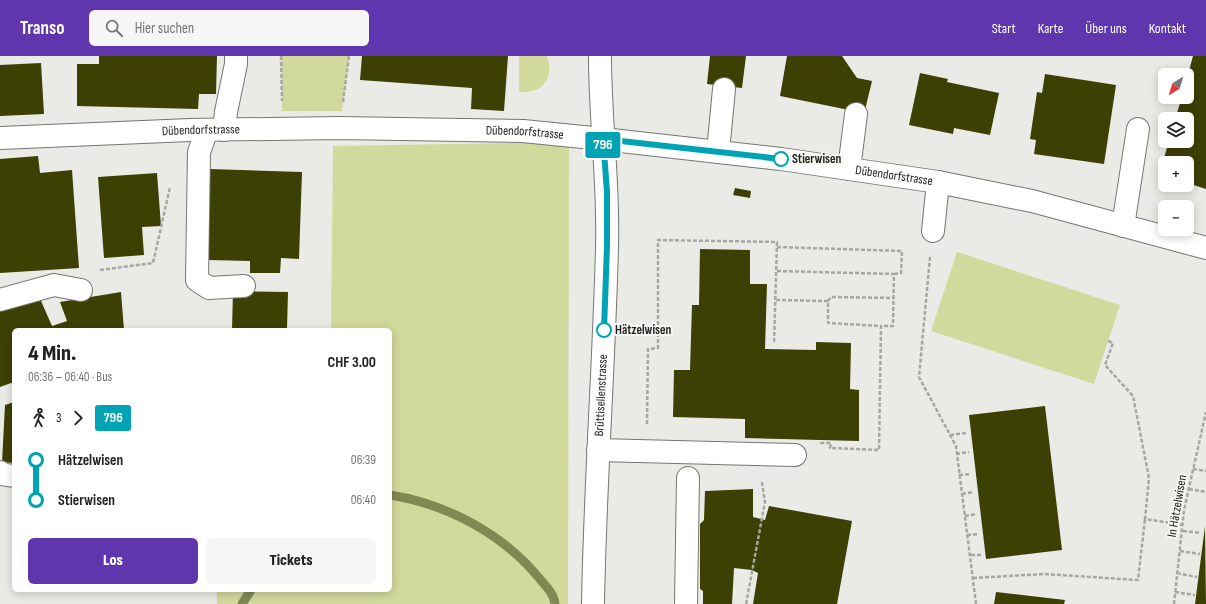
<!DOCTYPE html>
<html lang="de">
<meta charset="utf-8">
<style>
:root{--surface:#fff;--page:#f6f6f6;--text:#222;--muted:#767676;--accent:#5f36ae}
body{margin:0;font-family:"Sofia Sans Condensed",sans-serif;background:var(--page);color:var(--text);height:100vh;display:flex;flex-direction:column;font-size:15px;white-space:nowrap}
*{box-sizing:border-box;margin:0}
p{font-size:13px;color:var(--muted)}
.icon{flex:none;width:22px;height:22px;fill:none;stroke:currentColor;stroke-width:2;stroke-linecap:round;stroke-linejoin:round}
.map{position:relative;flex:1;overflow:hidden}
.side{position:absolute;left:12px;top:272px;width:380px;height:264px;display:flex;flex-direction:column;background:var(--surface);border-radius:6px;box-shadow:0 2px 10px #0003}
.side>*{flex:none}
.badge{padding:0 8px;border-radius:3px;font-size:14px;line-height:26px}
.needle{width:26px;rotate:218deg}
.tools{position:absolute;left:1158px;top:12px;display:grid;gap:8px}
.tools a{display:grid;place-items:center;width:36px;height:36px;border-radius:6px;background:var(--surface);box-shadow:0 2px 10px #0003;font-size:20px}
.map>.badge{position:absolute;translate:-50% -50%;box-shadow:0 0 0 2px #fff}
.legs{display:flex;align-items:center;gap:6px;height:44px;padding:0 16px;font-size:13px}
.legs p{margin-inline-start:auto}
.summary{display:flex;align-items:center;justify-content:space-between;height:68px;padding:0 16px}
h1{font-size:22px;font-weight:800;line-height:30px}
.primary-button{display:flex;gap:8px;margin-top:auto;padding:8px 16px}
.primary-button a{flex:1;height:46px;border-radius:6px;background:var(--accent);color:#fff;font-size:16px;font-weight:800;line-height:46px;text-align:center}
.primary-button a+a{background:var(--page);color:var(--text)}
ul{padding:0 16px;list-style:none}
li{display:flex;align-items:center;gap:14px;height:40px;font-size:15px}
li i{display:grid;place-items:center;width:6px;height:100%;margin:0 5px;background:currentColor}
li i::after{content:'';width:10px;height:10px;margin:-5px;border:3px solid;border-radius:50%;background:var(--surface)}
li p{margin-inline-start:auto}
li:first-child i{background:linear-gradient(#0000 50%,currentColor 0)}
li:last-child i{background:linear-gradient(currentColor 50%,#0000 0)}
header{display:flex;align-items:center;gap:24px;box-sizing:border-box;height:56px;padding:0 20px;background:var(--accent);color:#fff}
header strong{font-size:19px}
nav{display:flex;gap:22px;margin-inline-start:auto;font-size:14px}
.search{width:280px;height:36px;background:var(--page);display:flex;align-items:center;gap:10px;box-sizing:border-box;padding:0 14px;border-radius:6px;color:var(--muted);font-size:15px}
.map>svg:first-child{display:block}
.green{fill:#d2d99c}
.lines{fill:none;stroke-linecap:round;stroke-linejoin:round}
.stream{stroke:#828854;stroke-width:9}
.building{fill:#3c4003}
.minor-casing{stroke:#757671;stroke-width:24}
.path{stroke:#a6a7a3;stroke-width:2.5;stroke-dasharray:4 2;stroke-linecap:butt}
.minor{stroke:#fff;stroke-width:22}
.line-1-casing{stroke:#fff;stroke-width:9}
.line-1{stroke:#00a3b4;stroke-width:6}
.stop-1-dot{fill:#fff;stroke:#00a3b4;stroke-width:2}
.labels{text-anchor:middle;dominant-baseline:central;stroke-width:4;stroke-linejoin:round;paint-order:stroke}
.street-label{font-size:13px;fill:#222220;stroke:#f7f8f3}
.stop-label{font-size:13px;font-weight:bold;fill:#222220;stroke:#f7f8f3;text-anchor:start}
</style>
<header>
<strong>Transo</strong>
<div class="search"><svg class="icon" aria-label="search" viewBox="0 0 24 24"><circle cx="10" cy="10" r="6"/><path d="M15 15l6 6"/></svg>Hier suchen</div>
<nav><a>Start</a><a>Karte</a><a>Über uns</a><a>Kontakt</a></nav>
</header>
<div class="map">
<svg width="1206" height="548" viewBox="0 0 1206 548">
<rect width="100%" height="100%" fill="#eaebe6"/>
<!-- green -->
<path class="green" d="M 281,0 L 349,0 L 342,55 L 282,55 Z
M 519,0 L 547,0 C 555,22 542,38 519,36 Z
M 569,86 L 568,548 L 217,548 L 217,534 L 390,534 L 390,274 L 331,274 L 333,90 Z
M 957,196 L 1120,249 L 1094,328 L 931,275 Z"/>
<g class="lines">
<!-- stream -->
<path class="stream" d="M 390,439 C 447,448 503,478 539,522 C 546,530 554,538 555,548
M 242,548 L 251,534"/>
</g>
<!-- building -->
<path class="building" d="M 99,0 L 217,0 L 216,38 L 199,38 L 198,53 L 77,50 L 77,8 L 99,8 Z
M 362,0 L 508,0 L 504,55 L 471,53 L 472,32 L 360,24 Z
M 710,0 L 746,0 L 742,32 L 707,28 Z
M 787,0 L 842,0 L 857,22 L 872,25 L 865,54 L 849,54 L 780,40 Z
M 1193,0 L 1206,0 L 1206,133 L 1187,127 L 1187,107 L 1165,107 L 1165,121 L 1159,119 L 1169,85 L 1187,85 L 1187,63 L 1175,63 L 1182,41 L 1187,41 L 1187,22 Z
M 41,7 L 44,58 L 0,60 L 0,9 Z
M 920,17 L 948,23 L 947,26 L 999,37 L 990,79 L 954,72 L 953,78 L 909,69 Z
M 1045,18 L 1116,29 L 1104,108 L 1034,98 L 1036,84 L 1030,83 L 1037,36 L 1042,37 Z
M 38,100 L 40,117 L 72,114 L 79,212 L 0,217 L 0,103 Z
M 210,113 L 302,116 L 299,203 L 281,202 L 280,217 L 250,217 L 250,205 L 208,204 Z
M 157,117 L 161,170 L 142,171 L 144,199 L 104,202 L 98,121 Z
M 735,132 L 751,135 L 750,142 L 733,139 Z
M 700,193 L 750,194 L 750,228 L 767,228 L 765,293 L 816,294 L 816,286 L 851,287 L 850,333 L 859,334 L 859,385 L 745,382 L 745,363 L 673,361 L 674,314 L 690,314 L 692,249 L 699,249 Z
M 233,235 L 288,236 L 287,274 L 232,274 Z
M 121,236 L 124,274 L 14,274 L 14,326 L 0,331 L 0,252 L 38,238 L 52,270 L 67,265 L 60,246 Z
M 14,346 L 14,407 L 2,406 L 5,349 Z
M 1045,350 L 1062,494 L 986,503 L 969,359 Z
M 753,433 L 753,461 L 765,464 L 769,450 L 852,465 L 837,548 L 753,548 L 758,517 L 752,514 L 734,512 L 732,548 L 703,548 L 703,535 L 700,533 L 700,468 L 704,464 L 705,435 Z
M 1205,470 L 1206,548 L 1195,548 Z
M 996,536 L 1065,544 L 1064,548 L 994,548 Z"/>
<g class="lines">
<defs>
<g id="minor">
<path d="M 207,74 L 199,96 L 197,224 L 209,232 L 244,230"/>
<path d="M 224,74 L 226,56 L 236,8 L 236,0"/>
<path id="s1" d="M 0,82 L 190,74 L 339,72 L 523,75 L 603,83 L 781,103 L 938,126 L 1032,145 L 1206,192"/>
<path d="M 718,96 L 724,33"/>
<path d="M 849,113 L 856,58"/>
<path d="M 1123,170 L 1138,73"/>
<path d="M 933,175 L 938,126"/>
<path d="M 0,244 L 54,229 L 81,234"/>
<path d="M 598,394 L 795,399"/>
<path d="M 0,416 L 1,418 L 14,420"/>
<path id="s2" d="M 593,548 C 595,429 604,310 607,191 C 609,127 600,64 600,0"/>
<path d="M 686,548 L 688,422"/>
</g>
</defs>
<!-- minor casing -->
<use href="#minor" class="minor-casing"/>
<!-- path -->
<path class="path" d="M 281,0 L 282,45
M 343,46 L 349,0
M 777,191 L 902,195 L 901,217 L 894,218
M 930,201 L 919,321 L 956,390 L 976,548
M 100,214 L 153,207 L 170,131
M 777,215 L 894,218 L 893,270 L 881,270
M 776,244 L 828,245 L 828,267 L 881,270 L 879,394 L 830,392 L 831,387 L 818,387
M 828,245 L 831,241 L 894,242
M 1108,285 L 1113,287 L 1105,309 L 1133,340 L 1149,422 L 1145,463 L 1183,469
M 647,368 L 648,293 L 658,292 L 658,184 L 777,186 L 774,288
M 950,379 L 967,377
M 956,398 L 969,396
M 1193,413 L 1206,415
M 959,419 L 971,418
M 1189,433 L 1206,436
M 962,438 L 973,436
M 965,460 L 976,458
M 1183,475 L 1201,477
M 967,479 L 979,478
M 1180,495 L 1200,498
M 971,499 L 981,499
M 1177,517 L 1197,521
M 973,522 L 1044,518 L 1138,524 L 1145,463
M 1175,536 L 1195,539
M 746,548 L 765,446 L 762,427 L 760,426
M 1174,548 L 1184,454 L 1206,356"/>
<!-- minor -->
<use href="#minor" class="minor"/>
</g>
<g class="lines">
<defs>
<path id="line-1" d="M 604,274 L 607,190 L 607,136 L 603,83 L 781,103"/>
</defs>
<!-- line-1 casing -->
<use href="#line-1" class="line-1-casing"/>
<!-- line-1 -->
<use href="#line-1" class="line-1"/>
</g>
<!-- markers -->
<g class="stop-1-dot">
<circle cx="781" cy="103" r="7"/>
<circle cx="604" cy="274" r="7"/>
</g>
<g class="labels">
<!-- street labels -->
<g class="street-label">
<text stroke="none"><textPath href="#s1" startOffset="201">Dübendorfstrasse</textPath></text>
<text stroke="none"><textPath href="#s1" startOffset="525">Dübendorfstrasse</textPath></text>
<text stroke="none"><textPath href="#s1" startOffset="897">Dübendorfstrasse</textPath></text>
<text stroke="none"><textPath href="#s2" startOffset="209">Brüttisellenstrasse</textPath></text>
<text transform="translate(1177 450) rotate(-80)">In Hätzelwisen</text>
</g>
<!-- stop labels -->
<g class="stop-label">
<text x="792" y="103">Stierwisen</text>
<text x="615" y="274">Hätzelwisen</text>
</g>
</g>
</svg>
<div class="tools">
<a><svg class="needle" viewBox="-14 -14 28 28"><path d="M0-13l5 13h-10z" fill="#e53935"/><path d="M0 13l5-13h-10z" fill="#767676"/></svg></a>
<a><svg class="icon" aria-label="layers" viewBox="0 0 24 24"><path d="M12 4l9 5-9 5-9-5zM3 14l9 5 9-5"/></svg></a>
<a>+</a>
<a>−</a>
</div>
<b class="badge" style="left:603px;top:89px;background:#00a3b4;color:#fff">796</b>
<section class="side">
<div class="summary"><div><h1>4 Min.</h1><p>06:36 – 06:40 · Bus</p></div><b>CHF 3.00</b></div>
<div class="legs"><svg class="icon" aria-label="walk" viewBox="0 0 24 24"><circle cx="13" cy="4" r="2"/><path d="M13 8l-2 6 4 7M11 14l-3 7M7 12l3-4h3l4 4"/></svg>3<svg class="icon" aria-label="forward" viewBox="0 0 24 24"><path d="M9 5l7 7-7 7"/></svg><b class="badge" style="background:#00a3b4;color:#fff">796</b></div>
<ul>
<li><i style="color:#00a3b4"></i><b>Hätzelwisen</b><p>06:39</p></li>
<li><i style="color:#00a3b4"></i><b>Stierwisen</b><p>06:40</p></li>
</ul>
<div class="primary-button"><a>Los</a><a>Tickets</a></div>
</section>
</div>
